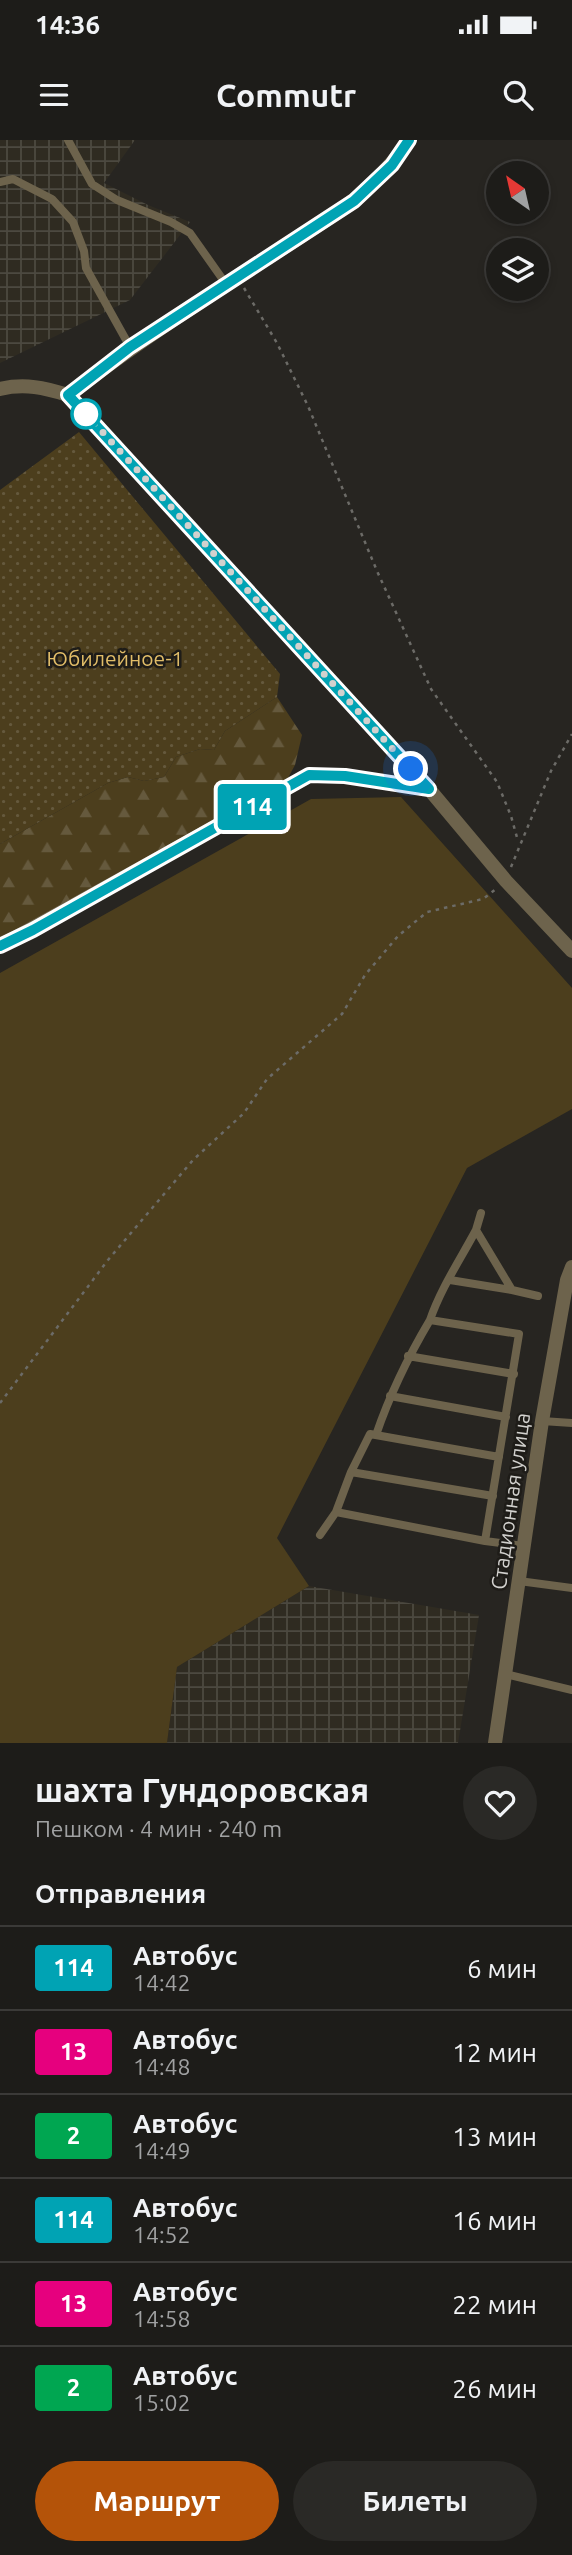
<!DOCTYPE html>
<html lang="ru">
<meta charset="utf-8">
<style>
:root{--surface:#1d1c19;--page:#2a2926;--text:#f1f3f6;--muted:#a0a1a2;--line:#3b3a38;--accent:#b45309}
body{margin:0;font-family:Ubuntu,sans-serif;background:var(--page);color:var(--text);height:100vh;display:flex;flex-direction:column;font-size:26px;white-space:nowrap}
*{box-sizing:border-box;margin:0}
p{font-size:23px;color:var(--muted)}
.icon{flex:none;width:38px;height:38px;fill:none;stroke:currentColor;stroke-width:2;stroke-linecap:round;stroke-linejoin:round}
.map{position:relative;height:1603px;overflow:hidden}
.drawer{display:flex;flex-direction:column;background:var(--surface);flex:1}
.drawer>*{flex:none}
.badge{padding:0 14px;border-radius:5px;font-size:24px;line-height:46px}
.needle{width:46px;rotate:326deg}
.controls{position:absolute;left:486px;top:21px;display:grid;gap:14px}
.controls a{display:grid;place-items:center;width:63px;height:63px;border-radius:50%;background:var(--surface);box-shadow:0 4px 10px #0003,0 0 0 2px var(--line);font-size:35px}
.you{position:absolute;width:35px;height:35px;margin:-18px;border:5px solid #fff;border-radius:50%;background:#1a73e8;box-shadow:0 0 0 10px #1a73e833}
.map>.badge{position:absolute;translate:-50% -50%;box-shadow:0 0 0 4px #fff}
h2{padding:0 35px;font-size:26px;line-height:63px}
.round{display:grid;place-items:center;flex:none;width:74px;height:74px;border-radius:37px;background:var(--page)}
.headline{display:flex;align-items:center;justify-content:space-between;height:119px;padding:0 35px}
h1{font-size:33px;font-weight:700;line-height:52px}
.primary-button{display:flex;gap:14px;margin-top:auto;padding:14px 35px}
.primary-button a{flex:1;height:80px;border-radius:42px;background:var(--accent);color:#fff;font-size:28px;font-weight:700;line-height:80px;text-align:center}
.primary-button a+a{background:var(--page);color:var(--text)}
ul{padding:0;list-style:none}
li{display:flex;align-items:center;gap:21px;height:84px;padding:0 35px;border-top:2px solid var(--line)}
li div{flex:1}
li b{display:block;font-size:26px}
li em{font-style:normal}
li .badge{min-width:77px;font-weight:700;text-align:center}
.status{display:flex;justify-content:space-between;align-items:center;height:49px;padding:0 35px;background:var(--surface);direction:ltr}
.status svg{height:19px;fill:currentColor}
header{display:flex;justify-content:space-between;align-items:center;height:91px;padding:0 35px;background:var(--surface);font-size:32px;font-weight:700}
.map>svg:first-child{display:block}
.industrial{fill:url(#industrial-grid)}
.green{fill:#4c3e1d}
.forest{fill:url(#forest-firs)}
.garden{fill:url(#garden-dots)}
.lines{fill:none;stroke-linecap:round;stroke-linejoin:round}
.path{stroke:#6c6b67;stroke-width:2.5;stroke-dasharray:3.5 5;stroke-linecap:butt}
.service{stroke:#6d634c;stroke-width:8}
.minor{stroke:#6d634c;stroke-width:14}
.line-casing{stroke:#fff;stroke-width:16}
.line{stroke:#00a3b4;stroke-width:10}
.walk{stroke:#d2d1ce;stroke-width:7;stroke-dasharray:0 12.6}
.stop-dot{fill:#fff;stroke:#00a3b4;stroke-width:3.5}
.labels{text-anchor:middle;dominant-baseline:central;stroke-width:5;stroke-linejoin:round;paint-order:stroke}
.park-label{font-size:21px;fill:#e1bd68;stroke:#1e1c18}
.street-label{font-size:21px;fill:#d2d1ce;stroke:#1e1c18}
</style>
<div class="status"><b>14:36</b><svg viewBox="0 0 49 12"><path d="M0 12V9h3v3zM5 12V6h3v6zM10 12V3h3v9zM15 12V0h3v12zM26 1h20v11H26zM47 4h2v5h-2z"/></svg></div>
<header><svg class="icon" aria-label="menu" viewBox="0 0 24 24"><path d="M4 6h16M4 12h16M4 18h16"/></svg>Commutr<svg class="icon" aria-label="search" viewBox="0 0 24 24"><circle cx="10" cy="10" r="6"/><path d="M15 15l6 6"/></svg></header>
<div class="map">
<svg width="572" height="1603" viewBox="0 0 572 1603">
<defs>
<pattern id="industrial-grid" width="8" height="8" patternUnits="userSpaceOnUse" patternTransform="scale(1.75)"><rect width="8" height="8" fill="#2f2b21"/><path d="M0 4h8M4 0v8" fill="none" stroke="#4c4940"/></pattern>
<pattern id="forest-firs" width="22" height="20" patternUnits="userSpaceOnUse" patternTransform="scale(1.75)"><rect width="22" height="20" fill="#4c3e1d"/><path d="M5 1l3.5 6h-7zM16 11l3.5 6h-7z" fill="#65593d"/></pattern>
<pattern id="garden-dots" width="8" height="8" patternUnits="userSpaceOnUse" patternTransform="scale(1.75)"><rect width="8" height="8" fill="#4c3e1d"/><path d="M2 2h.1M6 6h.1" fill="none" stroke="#65593d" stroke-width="1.8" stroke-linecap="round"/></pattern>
</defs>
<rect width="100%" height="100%" fill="#272521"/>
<!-- industrial -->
<path class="industrial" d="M 0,0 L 135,0 L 104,43 L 148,65 L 190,82 L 130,160 L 0,223 Z
M 309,1446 L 479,1475 L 458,1603 L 167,1603 L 177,1527 Z"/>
<!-- green -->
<path class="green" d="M 401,657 L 572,848 L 572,969 L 467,1028 L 277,1398 L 309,1446 L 177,1527 L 167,1603 L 0,1603 L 0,833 L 311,659 Z"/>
<!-- forest -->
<path class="forest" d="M 277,557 L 302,595 L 295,625 L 288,638 L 0,800 L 0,704 L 108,643 L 128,637 L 144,641 L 164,637 L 176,617 L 200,609 L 214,610 L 225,591 Z"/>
<!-- garden -->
<path class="garden" d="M 79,292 L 280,534 L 277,557 L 225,591 L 214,610 L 200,609 L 176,617 L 164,637 L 144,641 L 128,637 L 108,643 L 0,704 L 0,350 Z"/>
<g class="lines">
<!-- path -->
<path class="path" d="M 244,148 L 277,203 L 308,266 L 377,431 L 431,549 L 497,642 L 511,676 L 518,701
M 511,727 L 551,631 L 572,594
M 0,1263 L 108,1120 L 193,1020 L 244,973 L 267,939 L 342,874 L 365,835 L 398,796 L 427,772 L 483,759 L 496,749"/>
<!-- service -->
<path class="service" d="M 68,0 L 92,44 L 117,60 L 171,82 L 190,93 L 226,144
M 0,42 L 13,39 L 52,59 L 73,82 L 84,111 L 86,128 L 130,207
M 476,1090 L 481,1073
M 450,1140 L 512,1150 L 476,1090 C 460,1120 441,1148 430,1180 L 519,1194 L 485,1401
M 512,1150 L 538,1156
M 408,1216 L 514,1234
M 390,1256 L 506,1277
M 542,1281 L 572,1283
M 376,1295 C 390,1254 408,1217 430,1180
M 351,1332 L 370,1294 L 499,1317
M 493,1356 L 351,1332 L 336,1372 L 485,1401 L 524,1406
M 320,1395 L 336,1372
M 519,1441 L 572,1448
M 505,1534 L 572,1550"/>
<!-- minor -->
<path class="minor" d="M 0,249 C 25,243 45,248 68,255 L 429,649 L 506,741 L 572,811
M 68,255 C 128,209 190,168 253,127 C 313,88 368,61 409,0
M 0,806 L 309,635 L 345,636 L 429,649
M 495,1603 L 542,1281 L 567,1140 L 572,1127"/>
</g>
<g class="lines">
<defs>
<path id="line" d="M 0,806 L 33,790 L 309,635 L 345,636 L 429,649 L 68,255 L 130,207 L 354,61 L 392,25 L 409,0"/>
</defs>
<!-- line casing -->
<use href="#line" class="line-casing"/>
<!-- line -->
<use href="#line" class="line"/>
<!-- walk -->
<path class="walk" d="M 86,274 L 411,629"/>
</g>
<!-- markers -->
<circle class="stop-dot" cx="86" cy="274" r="14"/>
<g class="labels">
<!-- park labels -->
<g class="park-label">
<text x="115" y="518">Юбилейное-1</text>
</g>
<!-- street labels -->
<g class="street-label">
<text transform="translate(510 1361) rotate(-82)">Стадионная улица</text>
</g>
</g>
</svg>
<div class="controls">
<a><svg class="needle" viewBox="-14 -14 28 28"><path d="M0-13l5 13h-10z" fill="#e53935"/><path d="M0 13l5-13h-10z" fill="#a0a1a2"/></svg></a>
<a><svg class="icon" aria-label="layers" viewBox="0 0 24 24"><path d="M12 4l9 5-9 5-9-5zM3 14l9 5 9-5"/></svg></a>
</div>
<div class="you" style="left:411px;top:629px"></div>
<b class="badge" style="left:252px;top:667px;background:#00a3b4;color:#fff">114</b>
</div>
<section class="drawer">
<div class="headline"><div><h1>шахта Гундоровская</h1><p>Пешком · 4 мин · 240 m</p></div><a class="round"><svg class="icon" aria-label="heart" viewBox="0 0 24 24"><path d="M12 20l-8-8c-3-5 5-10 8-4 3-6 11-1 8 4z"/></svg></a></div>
<h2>Отправления</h2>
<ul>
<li><span class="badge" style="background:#00a3b4;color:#fff">114</span><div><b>Автобус</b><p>14:42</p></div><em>6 мин</em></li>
<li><span class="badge" style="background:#e6007e;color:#fff">13</span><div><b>Автобус</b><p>14:48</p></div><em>12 мин</em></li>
<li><span class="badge" style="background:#00a651;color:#fff">2</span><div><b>Автобус</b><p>14:49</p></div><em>13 мин</em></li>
<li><span class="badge" style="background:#00a3b4;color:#fff">114</span><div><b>Автобус</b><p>14:52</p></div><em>16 мин</em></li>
<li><span class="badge" style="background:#e6007e;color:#fff">13</span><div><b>Автобус</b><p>14:58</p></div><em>22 мин</em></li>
<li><span class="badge" style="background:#00a651;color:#fff">2</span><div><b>Автобус</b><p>15:02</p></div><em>26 мин</em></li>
</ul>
<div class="primary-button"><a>Маршрут</a><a>Билеты</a></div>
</section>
